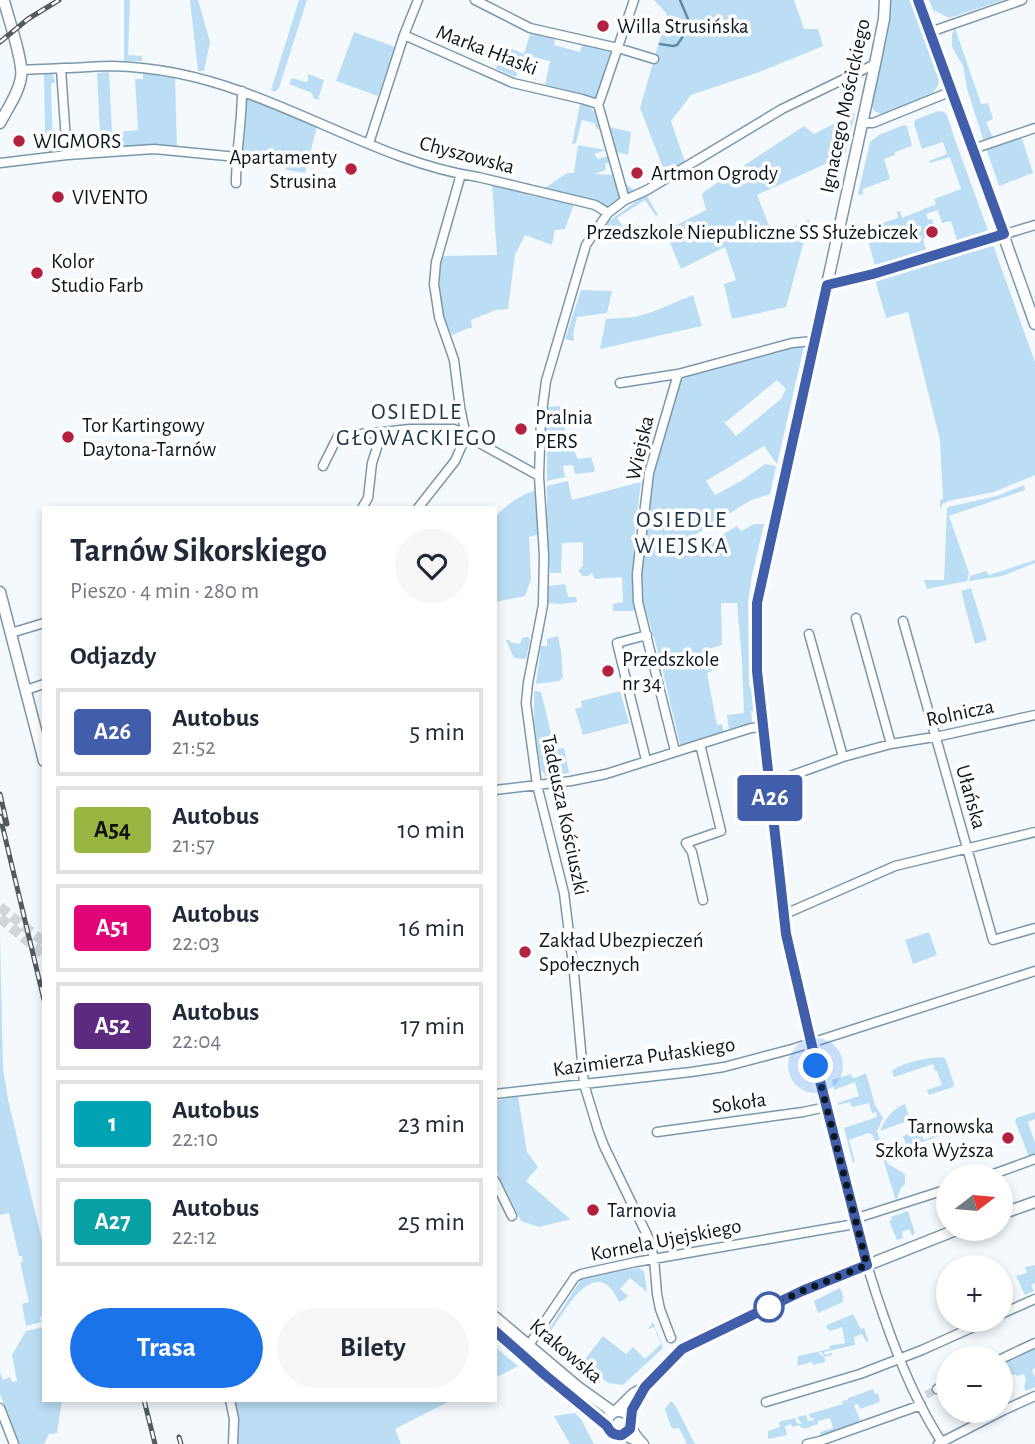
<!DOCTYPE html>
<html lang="pl">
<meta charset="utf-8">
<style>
:root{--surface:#fff;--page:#f6f6f7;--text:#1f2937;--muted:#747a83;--line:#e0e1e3;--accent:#1a73e8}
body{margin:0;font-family:"Alegreya Sans",sans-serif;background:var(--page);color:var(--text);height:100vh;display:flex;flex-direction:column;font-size:26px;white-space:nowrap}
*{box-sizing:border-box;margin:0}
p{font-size:23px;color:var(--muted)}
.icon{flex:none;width:38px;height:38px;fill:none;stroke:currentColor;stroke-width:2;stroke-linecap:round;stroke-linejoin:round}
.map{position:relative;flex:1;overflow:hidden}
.side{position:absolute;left:42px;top:506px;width:455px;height:896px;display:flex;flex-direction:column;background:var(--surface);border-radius:0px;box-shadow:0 4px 10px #0003}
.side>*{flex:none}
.badge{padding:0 14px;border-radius:5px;font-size:24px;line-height:46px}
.needle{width:46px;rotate:74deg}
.buttons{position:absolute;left:936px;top:1164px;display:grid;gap:14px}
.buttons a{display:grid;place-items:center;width:77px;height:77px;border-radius:50%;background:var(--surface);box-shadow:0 4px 10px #0003;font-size:35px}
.you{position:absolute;width:35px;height:35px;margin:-18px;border:5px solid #fff;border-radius:50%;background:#1a73e8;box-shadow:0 0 0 10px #1a73e833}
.map>.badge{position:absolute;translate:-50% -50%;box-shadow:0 0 0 4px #fff}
h2{padding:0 28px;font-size:26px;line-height:63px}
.round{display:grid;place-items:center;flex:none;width:74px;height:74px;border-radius:37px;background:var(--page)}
.summary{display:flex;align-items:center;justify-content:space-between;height:119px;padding:0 28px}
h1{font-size:33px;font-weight:700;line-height:52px}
.cta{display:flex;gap:14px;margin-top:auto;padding:14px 28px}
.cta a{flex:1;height:80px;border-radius:42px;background:var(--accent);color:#fff;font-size:28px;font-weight:700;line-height:80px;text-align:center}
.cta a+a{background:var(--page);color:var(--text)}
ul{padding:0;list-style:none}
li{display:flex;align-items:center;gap:21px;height:88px;margin:0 14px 10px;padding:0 14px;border:4px solid var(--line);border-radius:0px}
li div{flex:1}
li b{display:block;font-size:26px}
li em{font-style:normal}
li .badge{min-width:77px;font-weight:700;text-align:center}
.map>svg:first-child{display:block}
.green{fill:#bbdef5;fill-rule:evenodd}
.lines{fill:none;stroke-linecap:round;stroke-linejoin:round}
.stream{stroke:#628aa2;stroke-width:2.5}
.minor-tunnel{stroke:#d0d7dc;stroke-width:8;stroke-dasharray:8 4;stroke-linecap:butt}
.tertiary-tunnel{stroke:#d0d7dc;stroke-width:10;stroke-dasharray:10 5;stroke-linecap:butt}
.minor-casing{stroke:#7a98ab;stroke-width:11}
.tertiary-casing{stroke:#7a98ab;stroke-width:13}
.minor{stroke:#fff;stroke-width:8}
.tertiary{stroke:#fff;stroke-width:10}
.rail-casing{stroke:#505a60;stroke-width:5}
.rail{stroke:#fff;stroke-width:2.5;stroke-dasharray:8;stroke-linecap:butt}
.line-casing{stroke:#fff;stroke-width:16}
.line{stroke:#415eaa;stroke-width:10}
.walk{stroke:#0b171e;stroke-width:7;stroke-dasharray:0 12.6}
.poi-dot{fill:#b3213f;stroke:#fff;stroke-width:2.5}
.stop-dot{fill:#fff;stroke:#415eaa;stroke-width:3.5}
.labels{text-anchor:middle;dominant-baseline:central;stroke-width:7;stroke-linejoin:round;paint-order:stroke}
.poi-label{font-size:21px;fill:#0b171e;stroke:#fff;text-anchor:start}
.street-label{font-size:21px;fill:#0b171e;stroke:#fff}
.neighbourhood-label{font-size:23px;letter-spacing:2px;fill:#1b3646;stroke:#fff}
</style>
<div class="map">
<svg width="1035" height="1444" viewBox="0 0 1035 1444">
<rect width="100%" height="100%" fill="#f3f9fd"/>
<!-- green -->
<path class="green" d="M 124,0 L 130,0 L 128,55 L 142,56 L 142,61 L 124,61 Z
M 190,0 L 198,0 L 210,42 L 204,71 L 198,71 Z
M 299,0 L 307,0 L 279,88 L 275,92 L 271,90 Z
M 654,0 L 794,0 L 804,29 L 818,29 L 823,46 L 762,71 L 691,95 L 671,121 L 686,165 L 667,178 L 640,108 L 667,14 Z
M 891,0 L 913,0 L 938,72 C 940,82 939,88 930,95 L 881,114 L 874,111 L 871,105 L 888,26 Z
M 929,0 L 1004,0 L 949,18 L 933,10 Z
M 955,28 L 981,104 L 988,103 L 993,119 L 986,122 L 993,138 L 984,142 L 967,89 L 963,66 L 952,47 L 952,34 Z
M 531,31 L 556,37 L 554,45 L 580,52 L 583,42 L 611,50 L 597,96 L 594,97 L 545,85 L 550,61 L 524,55 L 516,77 L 496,69 L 504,46 L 524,54 Z
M 354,32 L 395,47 L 378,96 L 336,81 Z
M 143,70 L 175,74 L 177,151 L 101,153 L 97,73 L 109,72 L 112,133 L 138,130 L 135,79 L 143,79 Z
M 44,74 L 52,74 L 55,81 L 54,83 L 51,84 L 53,154 L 47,158 L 45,132 Z
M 308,74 L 324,80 L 318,100 L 313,98 L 312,93 L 289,84 L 292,78 L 305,82 L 308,81 Z
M 242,91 L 318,123 L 305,173 L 287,170 L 276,154 L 238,150 Z
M 580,104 C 596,107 596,115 599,129 L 597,129 L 594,123 L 582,120 L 576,143 L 572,144 Z
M 938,111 L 944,112 L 947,115 L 955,140 L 989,233 L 958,244 L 951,221 L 942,223 L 938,210 L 926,214 L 928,220 L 932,219 L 935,227 L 934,229 L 925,232 L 925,238 L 923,239 L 926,250 L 941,248 L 952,243 L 952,246 L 876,269 L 866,233 L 849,238 L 851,233 L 898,218 L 897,212 L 900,211 L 902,218 L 936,204 L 934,199 L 961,189 L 950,157 L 930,163 L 929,161 L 947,154 L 943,142 L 922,149 L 914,124 L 915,120 Z
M 855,113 L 845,155 L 757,195 L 773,236 L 810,219 L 786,307 L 732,319 L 724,284 L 736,280 L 725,247 L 681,269 L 665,231 L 706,210 L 702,194 L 705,191 L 804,126 L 814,134 Z
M 904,125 L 907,126 L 912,146 L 895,152 L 895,155 L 884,159 L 890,179 L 863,189 L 863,195 L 858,194 L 870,142 L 879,135 Z
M 609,127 L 631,132 L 628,155 L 616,152 Z
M 1021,136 L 1033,173 L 999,186 L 986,148 Z
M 578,145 L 606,150 L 594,154 L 598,159 L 608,156 L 610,162 L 605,164 L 606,170 L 594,174 L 617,175 L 619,179 L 639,194 L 608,213 L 539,192 L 567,173 L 574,173 Z
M 492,183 L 532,196 L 574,204 L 565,229 L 555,230 L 552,245 L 525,235 L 515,255 L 508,309 L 496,310 L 471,320 L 472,328 L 469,328 L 452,335 C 439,310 437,284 442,256 L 497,255 Z
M 644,196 L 647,196 L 658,215 L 656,216 L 645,200 L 617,218 L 625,230 L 604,232 L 603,237 L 599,237 L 609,221 Z
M 992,242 L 1035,362 L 1035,475 L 994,492 L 948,501 L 942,505 L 940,509 L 940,500 L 943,499 L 940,440 L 908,312 L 886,318 L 874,276 Z
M 581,290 L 612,291 L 607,313 L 577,317 L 573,334 L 574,341 L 565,339 Z
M 693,295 L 702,326 L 600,349 L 606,319 L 635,317 L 652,312 Z
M 792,343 L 804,346 L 777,464 L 764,446 L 706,481 L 715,495 L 741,481 L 765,464 L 776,466 L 770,494 L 751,500 L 690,538 L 697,550 L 737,526 L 741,531 L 754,524 L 764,524 L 752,575 L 748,603 L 749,687 L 754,687 L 757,712 L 751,711 L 752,722 L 729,729 L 727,715 L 744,713 L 742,661 L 737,603 L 721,603 L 722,645 L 708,649 L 712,671 L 707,673 L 717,725 L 722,724 L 724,734 L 681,749 L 659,655 L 641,594 L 641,575 L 652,477 L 679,381 L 691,375 L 749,358 ZM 777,380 L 786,389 L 781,399 L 736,436 L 723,421 L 726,422 Z
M 560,406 L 561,418 L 564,422 L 566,438 L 557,443 L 546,444 L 547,407 Z
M 571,440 L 573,449 L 578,459 L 591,457 L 595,469 L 594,472 L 575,474 L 573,465 L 563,466 L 565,477 L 547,481 L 547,452 Z
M 568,481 L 572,500 L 641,482 L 634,538 L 634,558 L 632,577 L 635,611 L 613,611 L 613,604 L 623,602 L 622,577 L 595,579 L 592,573 L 588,576 L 583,576 L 578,571 L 583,565 L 583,542 L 562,543 L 561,573 L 550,573 L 547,543 L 547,486 Z
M 1024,485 L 1025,490 L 949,516 L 969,573 L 967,581 L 927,589 L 924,580 L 944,580 L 947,509 L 948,507 L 997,496 Z
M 540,489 L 543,533 L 529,537 L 531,579 L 525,596 L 495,602 L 495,517 C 508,503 522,494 540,489 Z
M 1035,560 L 1035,563 L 1002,576 L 969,581 L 970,576 L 986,571 L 989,575 Z
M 565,584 L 568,597 L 576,597 L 577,602 L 561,604 L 548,603 L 549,586 Z
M 971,588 L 987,640 L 975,644 L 961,591 Z
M 558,636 L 561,652 L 563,677 L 559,681 L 536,684 L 541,646 L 547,646 L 547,639 Z
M 525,637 L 528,637 L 530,640 L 526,659 L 514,658 L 506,640 L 510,640 L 510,642 L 520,644 L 522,638 Z
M 534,691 L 541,692 L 555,749 L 564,748 L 569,773 L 546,776 L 541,770 L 534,721 Z
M 620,691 L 629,723 L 583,735 L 575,709 L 582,707 L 581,701 Z
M 929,932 L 937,955 L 913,964 L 905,940 Z
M 0,938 L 3,1068 L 8,1100 L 44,1249 L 44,1316 L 40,1317 L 41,1322 L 26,1326 L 22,1304 L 29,1302 L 20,1262 L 23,1262 L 22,1256 L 19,1256 L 9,1213 L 0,1215 Z
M 943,1057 L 946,1060 L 954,1084 L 953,1087 L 929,1095 L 927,1090 L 942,1085 L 937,1071 L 935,1071 L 933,1064 L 894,1077 L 892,1071 C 905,1061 927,1058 943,1057 Z
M 866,1073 L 875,1105 L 883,1118 L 877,1131 L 888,1164 L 905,1174 L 905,1184 L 901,1188 L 896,1201 L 878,1142 L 876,1143 L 873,1135 L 868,1133 L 849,1140 L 855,1162 L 853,1163 L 844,1128 L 877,1117 L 876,1112 L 872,1113 L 869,1103 L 852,1107 L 850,1102 L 838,1105 L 838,1103 L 859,1096 L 855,1082 L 834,1090 L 832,1080 L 851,1074 L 852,1077 L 855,1078 Z
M 518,1096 L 527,1152 L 538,1167 L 526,1181 L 570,1219 L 568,1220 L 539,1227 L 521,1221 L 495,1169 L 495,1101 Z
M 905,1104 L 910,1120 L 880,1131 C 885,1119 892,1109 905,1104 Z
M 1035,1112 L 1035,1119 L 1028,1122 L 1035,1143 L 1035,1155 L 1029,1157 L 1015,1121 L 1016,1118 Z
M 936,1124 L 940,1136 L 907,1147 L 903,1136 L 920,1130 L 924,1140 L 932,1137 L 928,1127 Z
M 908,1211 L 915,1233 L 912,1236 L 909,1229 L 902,1232 L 903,1238 L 897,1240 L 889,1221 L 892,1220 L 891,1217 Z
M 1035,1265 L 1035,1283 L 1031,1285 L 1034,1291 L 1025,1295 L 1016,1276 L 1027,1273 L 1025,1267 Z
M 639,1268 L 644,1271 L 647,1292 L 630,1278 L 620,1289 L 628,1296 L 624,1300 L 619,1302 C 596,1252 566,1309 551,1331 L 549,1329 L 581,1280 L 584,1278 Z
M 840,1288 L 844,1298 L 842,1299 L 843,1302 L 818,1313 L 814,1301 Z
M 853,1314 L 861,1329 L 864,1328 L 869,1342 L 866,1341 L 862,1334 L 854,1337 L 855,1345 L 824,1352 L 825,1355 L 832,1353 L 832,1355 L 825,1357 L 821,1352 L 818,1353 L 825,1358 L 825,1362 L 813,1365 L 812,1362 L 797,1366 L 798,1356 L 830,1349 L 829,1346 L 845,1343 L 842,1327 L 830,1331 L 826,1327 L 827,1325 Z
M 653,1322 L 663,1348 L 623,1385 L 608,1383 L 583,1362 L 603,1336 L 626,1354 L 633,1347 L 645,1359 L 661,1344 L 654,1327 L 648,1329 Z
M 44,1327 L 44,1400 L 62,1400 L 57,1433 L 49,1434 L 44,1444 L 19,1444 L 0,1394 L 0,1372 L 3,1380 L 10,1377 L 12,1382 L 17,1381 L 12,1355 L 26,1331 Z
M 1035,1345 L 1035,1368 L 1032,1370 L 1035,1377 L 1035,1387 L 1026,1391 L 1024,1387 L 1026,1380 L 1024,1374 L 1017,1376 L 1015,1374 L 1001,1380 L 1001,1365 L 1021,1356 L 1020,1352 Z
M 495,1347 L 518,1366 L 495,1378 Z
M 873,1389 L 875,1394 L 878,1393 L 880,1402 L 860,1409 L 858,1404 L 854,1405 L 861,1422 L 821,1435 L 820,1432 L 833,1428 L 830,1418 L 818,1421 L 818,1424 L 804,1429 L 803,1427 L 801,1428 L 799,1425 L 792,1427 L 791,1424 L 785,1426 L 787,1435 L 768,1439 L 768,1431 L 780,1427 L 779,1422 L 795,1418 L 797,1423 L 802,1424 L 797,1417 L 806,1415 L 808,1421 L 814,1420 L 813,1418 L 810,1418 L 809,1414 L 843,1404 L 842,1401 L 848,1400 L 848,1398 Z
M 234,1400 L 452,1400 L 395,1429 L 401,1444 L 236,1444 L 239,1420 L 233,1401 Z
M 671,1401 L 675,1405 L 695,1444 L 687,1444 L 679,1428 L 675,1429 L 671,1427 L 665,1409 Z
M 575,1413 L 581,1419 L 594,1444 L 570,1444 L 554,1416 Z"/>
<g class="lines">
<!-- stream -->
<path class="stream" d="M 660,44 L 673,46 L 677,45 L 688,29 L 688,19 L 680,0"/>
<!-- minor-tunnel -->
<path class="minor-tunnel" d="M 926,1395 L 937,1389"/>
<!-- tertiary-tunnel -->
<path class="tertiary-tunnel" d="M 0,907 L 44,942
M 0,918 L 44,955"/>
<defs>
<path id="minor" d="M 475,0 L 530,28 L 618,48 L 654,59
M 930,32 L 1022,0
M 404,35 L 513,83 L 582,99 L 598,104
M 61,69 L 67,155
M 22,70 C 36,69 50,69 64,68 C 80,68 96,66 112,66 C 156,67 202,77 243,92 C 320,119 397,165 478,177 L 595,205 L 608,213
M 863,123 L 873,123 L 952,91
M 369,143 L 404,35 L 418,0
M 973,149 L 1035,128
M 0,163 L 67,155 L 154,149 L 237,157
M 236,183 C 236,152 242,122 242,91
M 625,200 L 598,104 L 600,100 L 634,0
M 827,285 L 873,274 L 1035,225
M 620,383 L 678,374 L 792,343 L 814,341
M 323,466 L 338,436 L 382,432
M 362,508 L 368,498 L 372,463 L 382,432 L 410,429 L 454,429 L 539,476
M 418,508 L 455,461 L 466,436 L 460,407 L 454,360 L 439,317 L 434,284 L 436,262 L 461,174
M 856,618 L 891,744
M 903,621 L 993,940 L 1035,928
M 11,633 L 44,623
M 809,634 L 843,757
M 26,690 L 44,684
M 700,744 L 721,831 L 686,843 L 692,852 L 703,900
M 675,751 L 638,602 L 637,574 L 649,473 L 678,374
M 646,760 L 617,643 L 647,635
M 768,784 L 843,757 L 891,744 L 940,736 L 1035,715
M 495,790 L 571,781 L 606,774 L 729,735 L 751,728 L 762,727
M 785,914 L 895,866 L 1035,832
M 495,1094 L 691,1072 L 724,1067 L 792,1049 L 1035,971
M 657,1132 L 803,1112 L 826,1107
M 988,1176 L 1035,1159
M 495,1181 L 512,1216
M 854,1219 L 948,1189
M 867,1265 C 885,1324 909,1393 943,1444
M 1001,1314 L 1035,1299
M 671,1338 L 660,1309 L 657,1294 L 654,1259 L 649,1239 L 604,1146 L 598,1130 L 584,1084 L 574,973 L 564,893 L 537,785 L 526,703 L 528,683 L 543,605 L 544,555 L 539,476 L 541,419 L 546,381 L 586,245 L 608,213 L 625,200 L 647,190 L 782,109 L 875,64
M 521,1353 L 531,1342 L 575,1277 L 581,1274 L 636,1262 L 855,1224
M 1001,1359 L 1035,1343
M 937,1389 L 948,1383
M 230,1400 L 234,1419 L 233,1444
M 766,1402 L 860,1374 L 922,1350 L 989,1320
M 0,1408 L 14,1444
M 631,1426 L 637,1436 L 644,1444
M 623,1435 L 639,1443
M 807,1444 L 820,1441 L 921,1405
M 938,1444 L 1004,1410 L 1035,1396"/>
<path id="tertiary" d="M 918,0 L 952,91 L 1035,324
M 0,123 C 7,109 19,93 21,77 C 24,63 8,17 4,1 L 2,0
M 0,592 L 44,761
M 1001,1214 L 1035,1202
M 867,1265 L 816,1066 L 786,934 L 757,671 L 757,606 L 875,64 L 884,19 L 885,0
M 495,1317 L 578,1387 L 613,1412
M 495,1331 L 545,1375 L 607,1426
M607 1423a12 12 0 1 1 24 0a12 12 0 1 1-24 0Z
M 616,1411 L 633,1394 L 645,1387 L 682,1349 L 700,1339 L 802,1291 L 961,1228
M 630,1418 L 633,1410 L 645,1387"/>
</defs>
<!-- minor casing -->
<use href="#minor" class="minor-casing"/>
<!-- tertiary casing -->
<use href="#tertiary" class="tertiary-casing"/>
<!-- minor -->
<use href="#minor" class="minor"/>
<!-- tertiary -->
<use href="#tertiary" class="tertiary"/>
<defs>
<path id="rail" d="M 0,42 L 28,19 L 59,0
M 0,794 L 7,824
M 0,816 L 44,1000
M 144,1400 L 155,1444
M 179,1437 L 181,1444"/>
</defs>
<!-- rail casing -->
<use href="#rail" class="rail-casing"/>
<!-- rail -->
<use href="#rail" class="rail"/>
</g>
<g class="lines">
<defs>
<path id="line" d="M 495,1331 L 545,1375 L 607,1426 C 610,1433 615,1436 622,1435 L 630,1429 L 632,1410 L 645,1387 L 682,1349 L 802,1291 L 867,1265 L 820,1081 L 786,934 L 757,671 L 757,603 L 827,285 L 873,274 L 1004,234 L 918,0"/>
</defs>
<!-- line casing -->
<use href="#line" class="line-casing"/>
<!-- line -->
<use href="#line" class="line"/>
<!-- walk -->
<path class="walk" d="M 769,1307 L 802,1291 L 867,1265 L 816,1066"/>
</g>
<!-- markers -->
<g class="poi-dot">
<circle cx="603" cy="26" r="7"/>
<circle cx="19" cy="141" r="7"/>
<circle cx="351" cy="169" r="7"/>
<circle cx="637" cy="173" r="7"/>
<circle cx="58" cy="197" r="7"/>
<circle cx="932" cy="232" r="7"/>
<circle cx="37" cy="273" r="7"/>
<circle cx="521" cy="429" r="7"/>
<circle cx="68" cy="437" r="7"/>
<circle cx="608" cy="671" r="7"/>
<circle cx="525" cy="952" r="7"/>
<circle cx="1008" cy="1138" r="7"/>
<circle cx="593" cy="1210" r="7"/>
</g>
<circle class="stop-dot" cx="769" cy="1307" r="14"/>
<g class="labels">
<!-- poi labels -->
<g class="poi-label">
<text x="617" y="26">Willa Strusińska</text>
<text x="33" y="141">WIGMORS</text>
<text x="337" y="157" text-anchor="end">Apartamenty<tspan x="337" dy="24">Strusina</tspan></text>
<text x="651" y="173">Artmon Ogrody</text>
<text x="72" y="197">VIVENTO</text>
<text x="918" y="232" text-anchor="end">Przedszkole Niepubliczne SS Służebiczek</text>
<text x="51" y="261">Kolor<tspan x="51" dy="24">Studio Farb</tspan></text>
<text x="535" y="417">Pralnia<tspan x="535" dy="24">PERS</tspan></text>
<text x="82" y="425">Tor Kartingowy<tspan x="82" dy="24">Daytona-Tarnów</tspan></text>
<text x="622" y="659">Przedszkole<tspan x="622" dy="24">nr 34</tspan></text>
<text x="539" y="940">Zakład Ubezpieczeń<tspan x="539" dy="24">Społecznych</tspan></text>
<text x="994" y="1126" text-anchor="end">Tarnowska<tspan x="994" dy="24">Szkoła Wyższa</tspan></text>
<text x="607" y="1210">Tarnovia</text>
</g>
<!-- street labels -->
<g class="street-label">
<text transform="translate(487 50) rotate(21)">Marka Hłaski</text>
<text transform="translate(845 106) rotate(-78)">Ignacego Mościckiego</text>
<text transform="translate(467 155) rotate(15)">Chyszowska</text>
<text transform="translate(640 448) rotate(-77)">Wiejska</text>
<text transform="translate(960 713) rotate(-12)">Rolnicza</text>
<text transform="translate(971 797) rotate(74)">Ułańska</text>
<text transform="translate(565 815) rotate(78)">Tadeusza Kościuszki</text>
<text transform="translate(644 1057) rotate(-8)">Kazimierza Pułaskiego</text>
<text transform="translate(739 1103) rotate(-8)">Sokoła</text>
<text transform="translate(666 1240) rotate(-11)">Kornela Ujejskiego</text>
<text transform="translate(566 1351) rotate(40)">Krakowska</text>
</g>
<!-- neighbourhood labels -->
<g class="neighbourhood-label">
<text x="417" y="412">OSIEDLE<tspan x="417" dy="26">GŁOWACKIEGO</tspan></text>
<text x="682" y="520">OSIEDLE<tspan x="682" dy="26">WIEJSKA</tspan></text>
</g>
</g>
</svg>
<div class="buttons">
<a><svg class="needle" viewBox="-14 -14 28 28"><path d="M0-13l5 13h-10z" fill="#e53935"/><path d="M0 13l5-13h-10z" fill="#747a83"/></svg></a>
<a>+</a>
<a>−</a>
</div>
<div class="you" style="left:816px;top:1066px"></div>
<b class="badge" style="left:770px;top:798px;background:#415eaa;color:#fff">A26</b>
<section class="side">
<div class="summary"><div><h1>Tarnów Sikorskiego</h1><p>Pieszo · 4 min · 280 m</p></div><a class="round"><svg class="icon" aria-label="heart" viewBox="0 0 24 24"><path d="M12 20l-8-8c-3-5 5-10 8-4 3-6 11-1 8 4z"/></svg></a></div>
<h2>Odjazdy</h2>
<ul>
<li><span class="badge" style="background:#415eaa;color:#fff">A26</span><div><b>Autobus</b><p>21:52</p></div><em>5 min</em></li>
<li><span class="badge" style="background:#99b642;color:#111">A54</span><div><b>Autobus</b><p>21:57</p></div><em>10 min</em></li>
<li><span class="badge" style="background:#e10478;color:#fff">A51</span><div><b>Autobus</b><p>22:03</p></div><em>16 min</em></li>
<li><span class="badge" style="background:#5c2a7f;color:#fff">A52</span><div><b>Autobus</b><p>22:04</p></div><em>17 min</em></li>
<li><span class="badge" style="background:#00a3b4;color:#fff">1</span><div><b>Autobus</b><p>22:10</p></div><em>23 min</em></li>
<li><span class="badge" style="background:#08a0a4;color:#fff">A27</span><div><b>Autobus</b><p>22:12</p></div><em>25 min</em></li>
</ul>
<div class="cta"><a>Trasa</a><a>Bilety</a></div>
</section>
</div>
